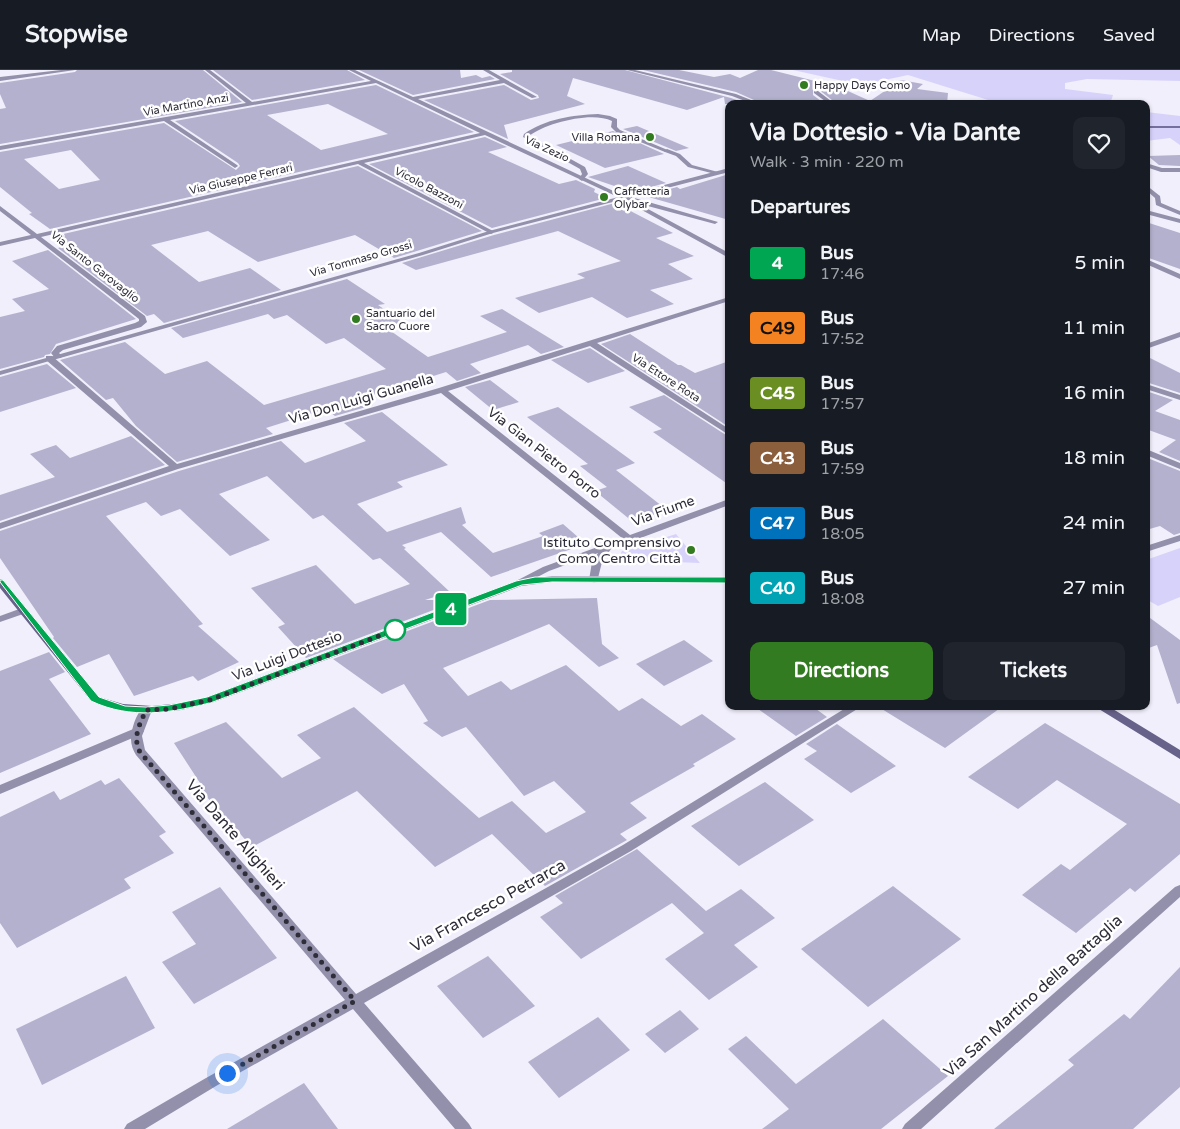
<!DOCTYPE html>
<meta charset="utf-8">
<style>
:root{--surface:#171b24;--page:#20242c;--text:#f1f3f6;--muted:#9ea1a6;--line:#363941;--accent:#327b20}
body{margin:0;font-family:"Varela Round",sans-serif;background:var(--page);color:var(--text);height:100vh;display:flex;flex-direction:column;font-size:19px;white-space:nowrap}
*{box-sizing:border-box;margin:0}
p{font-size:16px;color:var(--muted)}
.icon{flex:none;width:28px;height:28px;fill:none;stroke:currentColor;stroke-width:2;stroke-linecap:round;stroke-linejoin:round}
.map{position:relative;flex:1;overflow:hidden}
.panel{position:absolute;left:725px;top:30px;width:425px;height:610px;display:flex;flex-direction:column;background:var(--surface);border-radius:10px;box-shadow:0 1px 4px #0004}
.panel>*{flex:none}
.badge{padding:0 10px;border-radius:4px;font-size:18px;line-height:32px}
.you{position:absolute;width:25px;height:25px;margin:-12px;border:4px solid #fff;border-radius:50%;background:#1a73e8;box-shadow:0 0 0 8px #1a73e833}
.map>.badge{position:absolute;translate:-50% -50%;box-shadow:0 0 0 2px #fff}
h2{padding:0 25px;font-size:19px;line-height:45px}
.round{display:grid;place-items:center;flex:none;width:52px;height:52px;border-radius:10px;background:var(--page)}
.headline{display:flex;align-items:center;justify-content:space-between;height:85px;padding:0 25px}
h1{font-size:24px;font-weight:700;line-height:38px}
.action{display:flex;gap:10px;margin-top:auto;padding:10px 25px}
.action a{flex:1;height:58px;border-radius:10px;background:var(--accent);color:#fff;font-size:20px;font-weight:700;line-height:58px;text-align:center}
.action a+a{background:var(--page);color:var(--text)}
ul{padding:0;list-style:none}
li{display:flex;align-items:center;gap:15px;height:65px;padding:0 25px}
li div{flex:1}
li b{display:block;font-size:19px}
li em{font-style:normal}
li .badge{min-width:55px;font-weight:700;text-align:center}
header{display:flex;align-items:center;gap:30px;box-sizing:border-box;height:70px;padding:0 25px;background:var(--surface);border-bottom:1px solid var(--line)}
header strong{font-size:24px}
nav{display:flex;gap:28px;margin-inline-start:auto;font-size:18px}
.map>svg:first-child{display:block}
.green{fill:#d7d2fa}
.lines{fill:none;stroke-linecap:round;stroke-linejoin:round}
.stream{fill:#756f9d;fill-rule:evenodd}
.building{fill:#b4b1ce;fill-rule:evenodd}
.service{fill:#9390ab;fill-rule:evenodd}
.minor{fill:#9390ab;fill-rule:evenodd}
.tertiary{fill:#9390ab;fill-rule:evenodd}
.secondary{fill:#676289;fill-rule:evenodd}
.line{fill:#00a651;stroke:#fff}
.walk{stroke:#2e2d39;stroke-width:5;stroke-dasharray:0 9}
.poi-dot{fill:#327b20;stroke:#fff;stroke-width:2}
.stop-dot{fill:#fff;stroke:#00a651;stroke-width:2.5}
.labels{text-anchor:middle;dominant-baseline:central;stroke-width:5;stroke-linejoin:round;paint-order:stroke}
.far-poi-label{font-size:11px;fill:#2e2d39;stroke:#fff;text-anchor:start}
.far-street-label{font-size:11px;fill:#2e2d39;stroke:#fff}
.street-label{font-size:14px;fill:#2e2d39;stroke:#fff}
.poi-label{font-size:14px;fill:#2e2d39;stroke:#fff;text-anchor:end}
.near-street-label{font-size:16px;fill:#2e2d39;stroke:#fff}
</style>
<header>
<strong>Stopwise</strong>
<nav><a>Map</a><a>Directions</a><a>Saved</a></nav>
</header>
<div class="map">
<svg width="1180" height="1059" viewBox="0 0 1180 1059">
<rect width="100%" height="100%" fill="#f0effb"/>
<!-- green -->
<path class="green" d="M 793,0 L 1180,0 L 1180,11 L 1087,9 L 1065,13 L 1065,19 L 1113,25 L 1110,34 L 1001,34 L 908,5 L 861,15 Z
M 1146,42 L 1180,46 L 1180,75 L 1170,68 L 1146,71 Z
M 676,464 L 700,493 L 625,490 L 619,487 L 622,481 Z
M 1180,478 L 1180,527 L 1158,536 L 1146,529 L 1146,490 Z"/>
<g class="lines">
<!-- stream -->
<path class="stream" d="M 1146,56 L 1180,56 L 1180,58 L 1146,58 Z"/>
</g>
<!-- building -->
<path class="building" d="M 77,0 L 203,0 L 242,32 L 0,74 L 0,39 L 6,38 L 0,24 L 0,13 L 75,2 Z
M 213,0 L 347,0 L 365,10 L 252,30 Z
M 359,0 L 460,0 L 461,8 L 476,5 L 482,8 L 490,6 L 495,9 L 413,25 Z
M 512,0 L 625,0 L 731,28 L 747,34 L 725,34 L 724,27 L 687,40 L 573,8 L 567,26 L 585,34 L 504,55 L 508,69 L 424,30 L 504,15 L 531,30 L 539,28 L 538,25 L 500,4 L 512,2 Z
M 643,0 L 679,0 L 714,7 L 730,4 L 740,8 L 758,0 L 771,0 L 839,17 L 870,31 L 901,10 L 923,14 L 917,19 L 948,23 L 947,34 L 837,34 L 818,19 L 813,20 L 813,25 L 825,34 L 763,34 L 736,22 Z
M 376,15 L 474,62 L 50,159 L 29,144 L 32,143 L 0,117 L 0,82 L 164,53 L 236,100 L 240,96 L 238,93 L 175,51 ZM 328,34 L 388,64 L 321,80 L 267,45 ZM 71,80 L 100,110 L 59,119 L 24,89 Z
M 637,56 L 689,78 L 676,81 L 623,59 Z
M 613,61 L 664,84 L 605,98 L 556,75 Z
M 485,67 L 507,77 L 488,82 L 559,114 L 576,110 L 595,119 L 594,122 L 606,128 L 492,158 L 369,94 Z
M 1180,85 L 1180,96 L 1159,95 L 1148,86 Z
M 358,96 L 482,161 L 394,188 L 355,165 L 258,192 L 208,161 L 151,175 L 199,212 L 250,198 L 281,220 L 164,253 L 154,244 L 147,246 L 58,178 L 68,175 L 62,170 L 65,170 L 59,165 Z
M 628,96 L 666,113 L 632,122 L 588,107 Z
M 729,104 L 729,150 L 645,126 L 677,117 L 680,119 Z
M 615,133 L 673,163 L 656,168 L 694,186 L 668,194 L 693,209 L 650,220 L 674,234 L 627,248 L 592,227 L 539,243 L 515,228 L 585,208 L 577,204 L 621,191 L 558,161 L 416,200 L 402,193 L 494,165 Z
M 1146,152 L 1180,163 L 1180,199 L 1146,187 Z
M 48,180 L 136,249 L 56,274 L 50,284 L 45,285 L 44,287 L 0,299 L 0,247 L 25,241 L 12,229 L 49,219 L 12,191 Z
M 347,209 L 385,234 L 378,235 L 403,252 L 385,257 L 428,287 L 507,262 L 480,246 L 502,239 L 564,277 L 541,284 L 528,275 L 470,294 L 481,303 L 457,311 L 446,302 L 364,328 L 373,335 L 335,346 L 326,339 L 266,358 L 273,364 L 177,392 L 136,356 L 113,328 L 106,330 L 60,290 L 125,272 L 165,304 L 207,291 L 264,335 L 386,299 L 344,268 L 326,274 L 287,245 L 274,249 L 268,244 L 183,268 L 171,258 Z
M 630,264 L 678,295 L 681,295 L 695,303 L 729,291 L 729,357 L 601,274 Z
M 590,278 L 625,301 L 588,313 L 551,290 Z
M 1146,286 L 1180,303 L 1180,323 L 1146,312 Z
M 47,294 L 76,318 L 0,342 L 0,307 Z
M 490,310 L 519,332 L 493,340 L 465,317 Z
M 1146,321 L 1173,330 L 1155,341 L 1180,350 L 1180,391 L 1159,382 L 1176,370 L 1146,359 Z
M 664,325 L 729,367 L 729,415 L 653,362 L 662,359 L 629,337 Z
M 558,337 L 635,393 L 616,400 L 667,440 L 633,452 L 595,421 L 607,417 L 580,396 L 588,394 L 527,347 Z
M 382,342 L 448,395 L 397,412 L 403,417 L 357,434 L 387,462 L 461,437 L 466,453 L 462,455 L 493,483 L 543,466 L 539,463 L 563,454 L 586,474 L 491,507 L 441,462 L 402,475 L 406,478 L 404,479 L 450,522 L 425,530 L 460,530 L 306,588 L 278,557 L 285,554 L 251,518 L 316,495 L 355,534 L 410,514 L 380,488 L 373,490 L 323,445 L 313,449 L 267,406 L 219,424 L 270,470 L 230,486 L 180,439 L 161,446 L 146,432 L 106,446 L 203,554 L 198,556 L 239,592 L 198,611 L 193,606 L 134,626 L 109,584 L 77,597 L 53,568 L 54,567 L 0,488 L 0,461 L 179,401 L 281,371 L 305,393 L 366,371 L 344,353 Z
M 131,366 L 165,395 L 0,451 L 0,425 L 55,407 L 30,384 L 56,375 L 70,388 Z
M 1150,389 L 1180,401 L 1180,463 L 1174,465 L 1160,456 L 1146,460 L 1146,392 Z
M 597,528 L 602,574 L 619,588 L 599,597 L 549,554 L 443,598 L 468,626 L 501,611 L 511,620 L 566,595 L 619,641 L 642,628 L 681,656 L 702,644 L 736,669 L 693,694 L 695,696 L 630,733 L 647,748 L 620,764 L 627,770 L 545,816 L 492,764 L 435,797 L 357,721 L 252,777 L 196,715 L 200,713 L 174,673 L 226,652 L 282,708 L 321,688 L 297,665 L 354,637 L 479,748 L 512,731 L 546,763 L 586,742 L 554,711 L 524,726 L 466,657 L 442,667 L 423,653 L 428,651 L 404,614 L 382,624 L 333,589 L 490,530 Z
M 1146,545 L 1180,570 L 1180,633 L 1177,634 L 1157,575 L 1146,579 Z
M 684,570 L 713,591 L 664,616 L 636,594 Z
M 49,582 L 65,602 L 49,609 L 91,664 L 0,703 L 0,601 Z
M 754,636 L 812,636 L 827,647 L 796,666 Z
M 877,636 L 1003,636 L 945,678 Z
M 1045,653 L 1180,734 L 1180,784 L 1135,822 L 1130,818 L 1076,863 L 1022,825 L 1061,794 L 1070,800 L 1127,754 L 1057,710 L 1018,739 L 968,707 Z
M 837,654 L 896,696 L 851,723 L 804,689 L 817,681 L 806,674 Z
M 119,708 L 166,762 L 159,766 L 174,783 L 124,809 L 131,818 L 17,878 L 0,853 L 0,747 L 54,721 L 60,730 L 101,710 L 105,715 Z
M 765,712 L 814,750 L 739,796 L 691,756 Z
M 637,779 L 706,841 L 741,819 L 775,848 L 734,875 L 758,897 L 709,930 L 665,889 L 704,863 L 672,833 L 581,889 L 540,847 L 563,833 L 555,826 Z
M 893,816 L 961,869 L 868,937 L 801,879 Z
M 220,817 L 277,888 L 194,934 L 162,892 L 196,874 L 172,842 Z
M 488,886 L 535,936 L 483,968 L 437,916 Z
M 1180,897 L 1180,1017 L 1133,1059 L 994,1059 L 1074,995 L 1068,990 L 1124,944 L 1130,949 Z
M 126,906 L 155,958 L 42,1015 L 16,959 Z
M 680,940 L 699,959 L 665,983 L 645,964 Z
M 598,947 L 630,980 L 559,1028 L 528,992 Z
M 883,949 L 948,1006 L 881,1059 L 762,1059 L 789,1039 L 728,979 L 746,966 L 796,1014 Z
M 304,1013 L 338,1059 L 227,1059 Z"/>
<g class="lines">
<!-- service -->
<path class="service" d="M 814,21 L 818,21 L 835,34 L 829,34 L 814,23 Z
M 598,44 L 610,46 L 617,49 L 617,57 L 620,60 L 670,81 L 665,82 L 616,62 L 611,57 L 612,51 C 592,41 546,53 529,66 L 585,97 L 588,104 L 582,111 L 579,109 L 582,104 L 580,99 L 523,67 L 524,64 C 545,49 573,45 598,44 Z
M 624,125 L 718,152 L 715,154 L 644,135 L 624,127 Z
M 138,657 L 142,658 L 144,661 L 142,664 L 0,724 L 0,715 Z"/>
<!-- minor -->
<path class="minor" d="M 61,0 L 75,0 L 0,11 L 0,7 Z
M 205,0 L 210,0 L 252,32 L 371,11 L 349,0 L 355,0 L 413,27 L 500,10 L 483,0 L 489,0 L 537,27 L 532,28 L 504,13 L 418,29 L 624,126 L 729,183 L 729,188 L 620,128 L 485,65 L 364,93 L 493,161 L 493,163 L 491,164 L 358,94 L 41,167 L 145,246 L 147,252 L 141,257 L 63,280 L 59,283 L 62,286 L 61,288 L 55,288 L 51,283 L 57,276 L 135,253 L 139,251 L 139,249 L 35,168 L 0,176 L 0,172 L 31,165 L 0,141 L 0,136 L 37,164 L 480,63 L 376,13 L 170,50 L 237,95 L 238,96 L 235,98 L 164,51 L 0,80 L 0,76 L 246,33 Z
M 627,0 L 635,0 L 736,24 L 761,34 L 753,34 L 732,26 Z
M 667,79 L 680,84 L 692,95 L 718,102 L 715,104 L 688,97 L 676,86 L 665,82 L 664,81 Z
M 1146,93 L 1162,98 L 1180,98 L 1180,102 L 1161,102 L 1146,97 Z
M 1146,115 L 1160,126 L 1161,133 L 1180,141 L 1180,145 L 1156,135 L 1155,128 L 1146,120 Z
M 1146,189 L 1180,204 L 1180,209 L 1146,194 Z
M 729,227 L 729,231 L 597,273 L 729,359 L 729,365 L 590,276 L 448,321 L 630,465 L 729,429 L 729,435 L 611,479 L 602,492 L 597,512 L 594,513 L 589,510 L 592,492 L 598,483 L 549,501 L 522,515 L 516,515 L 514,513 L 516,511 L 543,497 L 622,468 L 441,323 L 178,399 L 0,459 L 0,453 L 169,396 L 46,290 L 46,286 L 52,286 L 177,394 L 439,318 Z
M 1180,262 L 1180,267 L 1146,279 L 1146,274 Z
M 1146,314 L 1180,325 L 1180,330 L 1146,319 Z
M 1146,379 L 1180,393 L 1180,399 L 1146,385 Z
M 1180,465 L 1180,471 L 1146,482 L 1146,476 Z
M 22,538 L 27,541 L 26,543 L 0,552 L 0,546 Z
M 146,636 L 152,640 L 142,666 L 145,680 L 356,924 L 623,775 L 849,636 L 862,636 L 631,781 L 364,933 L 469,1054 L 472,1059 L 455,1059 L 353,939 L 216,1016 L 145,1059 L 124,1059 L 127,1054 L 206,1008 L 345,930 L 136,685 C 133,680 131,675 131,669 C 131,660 137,639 146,636 Z
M 1180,815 L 1180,827 L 921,1059 L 902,1059 L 905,1054 L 1175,817 Z"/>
<!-- tertiary -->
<path class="tertiary" d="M 729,98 L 729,102 L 493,163 L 423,185 L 0,305 L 0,301 L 419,183 L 489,161 Z
M 1146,140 L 1180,149 L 1180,153 L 1146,144 Z"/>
<!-- secondary -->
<path class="secondary" d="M 552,506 L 729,507 L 729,513 L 552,512 L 521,516 L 214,632 L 181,640 L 152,643 L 123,641 L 91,631 L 0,518 L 0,509 L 3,510 L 99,627 L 123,634 L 152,636 L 181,633 L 207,627 L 516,511 Z
M 1094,636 L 1108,636 L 1180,680 L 1180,689 Z"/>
</g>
<!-- line -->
<path class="line" d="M 535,507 L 729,507 L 734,510 L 729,513 L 552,512 L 522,515 L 213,632 C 172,643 131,650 91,631 L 0,512 L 0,510 L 3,510 L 99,627 L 125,636 L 146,637 L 169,635 L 207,627 L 516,511 Z"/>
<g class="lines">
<!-- walk -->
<path class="walk" d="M 227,1003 L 355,931 L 140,682 C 132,667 140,654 146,640 L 169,639 L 210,630 L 395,560"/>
</g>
<!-- markers -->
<g class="poi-dot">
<circle cx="804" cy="15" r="5"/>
<circle cx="650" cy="67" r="5"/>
<circle cx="604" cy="127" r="5"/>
<circle cx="356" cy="249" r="5"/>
<circle cx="691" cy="480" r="5"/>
</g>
<circle class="stop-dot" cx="395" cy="560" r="10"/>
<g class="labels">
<!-- far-poi labels -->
<g class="far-poi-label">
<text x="814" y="15">Happy Days Como</text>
<text x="640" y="67" text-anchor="end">Villa Romana</text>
<text x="614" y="121">Caffetteria<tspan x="614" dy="13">Olybar</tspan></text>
<text x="366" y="243">Santuario del<tspan x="366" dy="13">Sacro Cuore</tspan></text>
</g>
<!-- far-street labels -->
<g class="far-street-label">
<text transform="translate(186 35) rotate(-10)">Via Martino Anzi</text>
<text transform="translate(547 79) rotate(25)">Via Zezio</text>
<text transform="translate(241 109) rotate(-13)">Via Giuseppe Ferrari</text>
<text transform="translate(429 118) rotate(28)">Vicolo Bazzoni</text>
<text transform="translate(361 189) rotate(-16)">Via Tommaso Grossi</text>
<text transform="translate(95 197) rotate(38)">Via Santo Garovaglio</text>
<text transform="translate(666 308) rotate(33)">Via Ettore Rota</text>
</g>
<!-- street labels -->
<g class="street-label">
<text transform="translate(361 329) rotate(-16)">Via Don Luigi Guanella</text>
<text transform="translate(544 383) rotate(38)">Via Gian Pietro Porro</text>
<text transform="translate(663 441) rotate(-20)">Via Fiume</text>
<text transform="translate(287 586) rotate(-21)">Via Luigi Dottesio</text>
</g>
<!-- poi labels -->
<g class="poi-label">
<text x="681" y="472">Istituto Comprensivo<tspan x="681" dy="16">Como Centro Città</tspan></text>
</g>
<!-- near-street labels -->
<g class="near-street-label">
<text transform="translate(235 765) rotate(49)">Via Dante Alighieri</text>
<text transform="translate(488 836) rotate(-29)">Via Francesco Petrarca</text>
<text transform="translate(1033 926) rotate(-42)">Via San Martino della Battaglia</text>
</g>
</g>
</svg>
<div class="you" style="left:227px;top:1003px"></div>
<b class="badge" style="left:451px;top:539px;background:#00a651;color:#fff">4</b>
<section class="panel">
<div class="headline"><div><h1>Via Dottesio - Via Dante</h1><p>Walk · 3 min · 220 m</p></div><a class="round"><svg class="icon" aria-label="heart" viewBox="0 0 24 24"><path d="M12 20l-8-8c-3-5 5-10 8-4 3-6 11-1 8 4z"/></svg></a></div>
<h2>Departures</h2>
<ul>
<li><span class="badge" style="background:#00a651;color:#fff">4</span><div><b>Bus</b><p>17:46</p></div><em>5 min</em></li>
<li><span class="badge" style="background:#f58220;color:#111">C49</span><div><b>Bus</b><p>17:52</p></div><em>11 min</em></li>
<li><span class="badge" style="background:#6b8e23;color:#fff">C45</span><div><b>Bus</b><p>17:57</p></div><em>16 min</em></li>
<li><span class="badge" style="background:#8b5e3c;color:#fff">C43</span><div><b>Bus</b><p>17:59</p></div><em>18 min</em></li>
<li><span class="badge" style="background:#0072bc;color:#fff">C47</span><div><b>Bus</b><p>18:05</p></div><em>24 min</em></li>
<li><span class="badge" style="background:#00a3b4;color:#fff">C40</span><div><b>Bus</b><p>18:08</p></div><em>27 min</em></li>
</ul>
<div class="action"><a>Directions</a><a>Tickets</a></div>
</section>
</div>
